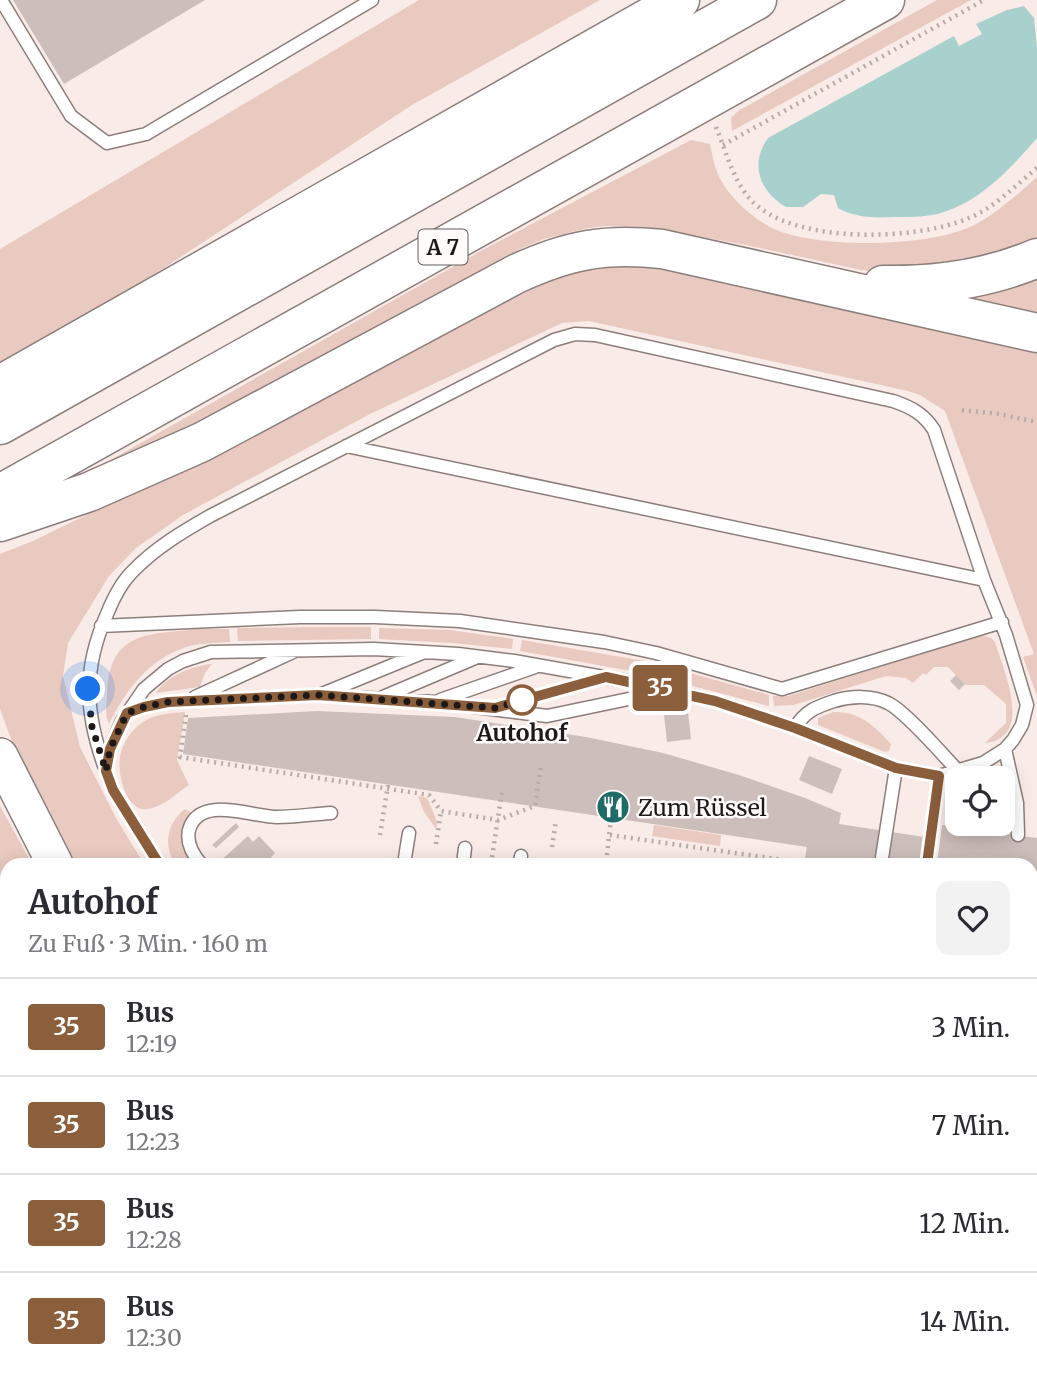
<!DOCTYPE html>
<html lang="de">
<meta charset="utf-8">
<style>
:root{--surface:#fff;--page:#f2f2f3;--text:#2b2b33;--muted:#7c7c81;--line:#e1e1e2}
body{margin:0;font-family:Merriweather,serif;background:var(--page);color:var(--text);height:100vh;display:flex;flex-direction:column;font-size:26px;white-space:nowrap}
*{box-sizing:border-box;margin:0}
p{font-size:23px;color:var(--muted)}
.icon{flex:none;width:38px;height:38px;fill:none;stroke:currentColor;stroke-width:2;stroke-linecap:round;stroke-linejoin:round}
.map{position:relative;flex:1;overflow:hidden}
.drawer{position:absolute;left:0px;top:858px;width:1038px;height:527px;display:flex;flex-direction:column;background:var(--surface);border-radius:21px 21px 0 0;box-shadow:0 4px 18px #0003}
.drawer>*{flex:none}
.badge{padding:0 14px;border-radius:5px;font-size:24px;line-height:46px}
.controls{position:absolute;left:945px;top:766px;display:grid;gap:14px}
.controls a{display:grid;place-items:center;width:70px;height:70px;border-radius:14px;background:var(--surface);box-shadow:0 4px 18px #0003;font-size:35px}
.you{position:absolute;width:35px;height:35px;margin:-18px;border:5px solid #fff;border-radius:50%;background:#1a73e8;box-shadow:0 0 0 10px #1a73e833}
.map>.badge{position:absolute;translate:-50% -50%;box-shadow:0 0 0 4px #fff}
.round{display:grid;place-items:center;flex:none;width:74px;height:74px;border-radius:14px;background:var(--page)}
.overview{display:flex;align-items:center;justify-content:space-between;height:119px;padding:0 28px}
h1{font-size:33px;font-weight:700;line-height:52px}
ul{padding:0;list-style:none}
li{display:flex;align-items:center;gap:21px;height:98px;padding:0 28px;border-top:2px solid var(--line)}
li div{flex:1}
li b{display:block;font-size:26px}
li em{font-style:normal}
li .badge{min-width:77px;font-weight:700;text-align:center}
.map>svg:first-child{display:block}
.green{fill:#e9cac1}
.water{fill:#a8d1ce}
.building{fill:#ccbeba}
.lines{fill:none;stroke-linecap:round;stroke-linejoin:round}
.lane-casing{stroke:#8c7f7b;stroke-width:15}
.street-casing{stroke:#8c7f7b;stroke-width:27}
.secondary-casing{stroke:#8c7f7b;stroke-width:38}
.highway-casing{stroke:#8c7f7b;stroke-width:41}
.path{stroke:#b6aba7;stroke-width:4.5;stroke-dasharray:2 5;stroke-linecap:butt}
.lane{stroke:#fff;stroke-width:12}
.street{stroke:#fff;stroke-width:24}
.secondary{stroke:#fff;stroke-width:35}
.highway{stroke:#fff;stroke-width:38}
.line-casing{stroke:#fff;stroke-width:16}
.line{stroke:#8b5e3c;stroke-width:10}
.walk{stroke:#1e1918;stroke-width:7;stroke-dasharray:0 12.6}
.stop-dot{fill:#fff;stroke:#8b5e3c;stroke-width:3.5}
.labels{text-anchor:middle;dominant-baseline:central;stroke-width:5;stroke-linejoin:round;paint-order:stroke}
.shield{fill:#fefbfa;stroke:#615d5c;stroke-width:2}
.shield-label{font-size:21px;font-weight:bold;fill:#1e1918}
.stop-label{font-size:23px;font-weight:bold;fill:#1e1918;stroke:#fefbfa}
.poi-label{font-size:23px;fill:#1e1918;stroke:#fefbfa;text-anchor:start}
</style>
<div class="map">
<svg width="1037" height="1383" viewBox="0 0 1037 1383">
<rect width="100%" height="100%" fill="#f9ebe7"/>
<!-- green -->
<path class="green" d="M 419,0 L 600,0 L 412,105 L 56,339 L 0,367 L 0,249 Z
M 937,0 L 971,0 L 732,131 L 731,118 L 738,111 Z
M 691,140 L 710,144 C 712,154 714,165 718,174 C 726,194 751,217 770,227 C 814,250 935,248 978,223 C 999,211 1019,193 1037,177 L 1037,247 L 1015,255 L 888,273 L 861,270 L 746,245 L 646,227 L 605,226 L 588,228 L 544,239 L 522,248 L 244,402 L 84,475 L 488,247 Z
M 587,266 L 665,266 L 1037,344 L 1037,696 L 1023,657 L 1034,654 L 945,411 L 920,395 L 908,391 L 589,321 L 562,323 L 370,414 L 183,515 L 136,548 L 109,576 L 68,643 L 63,676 L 80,747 L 116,818 L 144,864 L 73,864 L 18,758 L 0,709 L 0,554 L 33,541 L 215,452 L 536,285 Z
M 1037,280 L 1037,325 L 949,304 Z
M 330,627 L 371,627 L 371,639 L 238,641 L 237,628 Z
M 379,628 L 450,630 L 513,639 L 512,649 L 452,643 L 379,639 Z
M 197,629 L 229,629 L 230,642 C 215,643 199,643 186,647 C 148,660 126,690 109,724 C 104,714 107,702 107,692 C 111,630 148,635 197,629 Z
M 982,635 L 991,638 L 995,642 C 1003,669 1035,738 985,743 L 1006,723 L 1006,704 L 984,685 L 966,685 L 948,667 L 934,667 L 926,675 L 923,673 L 913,683 L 906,678 L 886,676 L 794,705 L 774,706 L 773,696 L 788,696 Z
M 522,640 L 651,662 L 648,674 L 520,651 Z
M 212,664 L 205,673 L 200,687 L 156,693 C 165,677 193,665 212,664 Z
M 658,664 L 769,695 L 769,706 L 655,676 Z
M 185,712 L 177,760 L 189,785 C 177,793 162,808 147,809 C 126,812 117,773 120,757 C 123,741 133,727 148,719 C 159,714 172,713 185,712 Z
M 833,712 C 859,711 875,726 891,744 L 889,751 L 885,752 L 818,725 L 818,718 Z
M 418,796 L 427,798 L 437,821 L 436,829 L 424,812 Z
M 0,806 L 32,864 L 7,864 L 7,1138 L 0,1138 Z
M 185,809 L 192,813 C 184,834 178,847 194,864 L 175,864 C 163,845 167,823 185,809 Z
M 654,825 L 721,835 L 720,846 L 652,836 Z
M 1037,1065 L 1037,1121 L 1031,1124 L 1031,1066 Z
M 1037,1227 L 1037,1307 L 1031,1308 L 1031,1230 Z"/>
<!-- water -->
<path class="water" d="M 1024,6 L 1034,18 L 1037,48 L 1037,138 C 1012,167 982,200 944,212 C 929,217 912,217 895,217 C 876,218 855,218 838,208 L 834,195 L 821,194 L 803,207 L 786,207 C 760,192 749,164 768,138 L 954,36 L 959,46 L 982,34 L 976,24 L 1007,10 Z"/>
<!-- building -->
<path class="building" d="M 13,0 L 205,0 L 64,84 Z
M 956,675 L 965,684 L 959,690 L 950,681 Z
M 317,711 L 455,717 L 586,737 L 663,753 L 739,775 L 805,798 L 841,813 L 839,824 L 924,837 L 920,864 L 804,864 L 807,847 L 183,754 L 188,718 Z
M 688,712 L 691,739 L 667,742 L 664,715 Z
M 809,756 L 842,769 L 832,794 L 799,780 Z
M 236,823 L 239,827 L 216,848 L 212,845 Z
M 942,825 L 1037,838 L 1037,940 L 1031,939 L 1031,864 L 937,864 Z
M 248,836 L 253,842 L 259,836 L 275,853 L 271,857 L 278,864 L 220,864 L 218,863 Z"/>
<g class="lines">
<defs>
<path id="lane" d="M 1,0 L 71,116 L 107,143 L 146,134 L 372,0
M 346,446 L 984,580
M 101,626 L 300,617 L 375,617 L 460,621 L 604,642 L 656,653 L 782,689 L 1002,622
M 322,694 L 422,653
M 195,697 L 293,652
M 383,697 L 475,658
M 440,700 L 535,667
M 499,707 L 603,678
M 127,713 L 144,707 L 168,702 L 318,695 L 435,702 L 547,716 L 667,691
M 795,728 C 805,711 816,707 834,701 C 851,696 872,695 888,703 C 905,711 943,755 958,771
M 1005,749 L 1017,803 L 1018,835
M 106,771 C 85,714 82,670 107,614 C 113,599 120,584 132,572 C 155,548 182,532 210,516 L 554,340 L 575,334 L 595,335 L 893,401 C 911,407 924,414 934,430 L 984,580 L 1006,635 L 1027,705 L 1022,725 L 1013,740 L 1005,749 L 983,763 L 939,776 L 896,768 L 795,728 L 715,701 L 648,685 L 514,661 L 458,654 L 374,649 L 211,652 L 183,661 L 168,669 L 144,689 L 122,721 L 110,749 L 106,771 L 113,790 L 159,864
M 201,864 C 193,855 186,844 189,830 C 199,794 252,817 277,817 C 295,817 313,814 331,813
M 404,864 L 409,833
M 463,864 L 465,848
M 520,864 L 521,856
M 881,864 L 896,768
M 927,864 L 939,776"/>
<path id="street" d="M 297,1383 L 300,1377"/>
<path id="secondary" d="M 0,756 L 55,864"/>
<path id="highway" d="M 883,285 C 937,286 988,279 1037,258
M 0,385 L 680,0
M 0,425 L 757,0
M 0,494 L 885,0
M 0,522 L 89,492 L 202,442 L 516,274 C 568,250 604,243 662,249 L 1037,333
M 1031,1149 L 1037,1146
M 0,1154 L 7,1155
M 1031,1180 L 1037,1177
M 1031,1213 L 1037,1210"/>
</defs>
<!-- lane casing -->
<use href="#lane" class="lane-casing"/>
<!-- street casing -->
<use href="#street" class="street-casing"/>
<!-- secondary casing -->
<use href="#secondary" class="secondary-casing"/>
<!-- highway casing -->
<use href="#highway" class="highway-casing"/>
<!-- path -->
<path class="path" d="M 716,127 C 726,151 733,180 750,199 C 791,245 916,241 969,218 C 994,208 1016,185 1037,168
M 723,145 L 984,0
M 962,410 L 999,414 L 1037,422
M 186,715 L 180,757 L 429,795 L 441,811 L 498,820 L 535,806 L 541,765
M 380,835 L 388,785
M 610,835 L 812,864
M 436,844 L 441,811
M 552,847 L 556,820
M 607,855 L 611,818
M 491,864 L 502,791
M 0,914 L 7,919
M 1031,1105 L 1037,1102"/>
<!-- lane -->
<use href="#lane" class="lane"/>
<!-- street -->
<use href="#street" class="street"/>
<!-- secondary -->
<use href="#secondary" class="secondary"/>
<!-- highway -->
<use href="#highway" class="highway"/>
</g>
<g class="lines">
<defs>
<path id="line" d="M 159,864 L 113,790 L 106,771 L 110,749 L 127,713 L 144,707 L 168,702 L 318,695 L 495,708 L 606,677 L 715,701 L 795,728 L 896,768 L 939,776 L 927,864"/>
</defs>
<!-- line casing -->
<use href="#line" class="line-casing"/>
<!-- line -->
<use href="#line" class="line"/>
<!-- walk -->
<path class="walk" d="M 88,689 L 92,727 L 106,771 L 110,749 L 127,713 L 144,707 L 168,702 L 318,695 L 495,708 L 525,699 L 522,700"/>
</g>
<!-- icons -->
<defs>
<symbol id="restaurant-disc" viewBox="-11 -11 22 22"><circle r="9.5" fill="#1f6b68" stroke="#fefbfa"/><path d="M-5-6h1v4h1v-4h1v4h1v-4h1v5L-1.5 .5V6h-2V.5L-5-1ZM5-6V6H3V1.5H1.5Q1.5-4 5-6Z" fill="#fff"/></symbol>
</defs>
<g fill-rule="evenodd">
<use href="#restaurant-disc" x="594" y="788" width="38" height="38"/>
</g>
<!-- markers -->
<circle class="stop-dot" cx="522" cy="700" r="14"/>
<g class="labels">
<!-- shield labels -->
<rect class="shield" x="418.5" y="229.5" width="49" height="35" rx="5"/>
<g class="shield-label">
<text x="443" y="247">A 7</text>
</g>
<!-- stop labels -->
<g class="stop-label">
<text x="522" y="732">Autohof</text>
</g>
<!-- poi labels -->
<g class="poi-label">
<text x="638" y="807">Zum Rüssel</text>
</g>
</g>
</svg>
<div class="controls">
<a><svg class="icon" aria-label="locate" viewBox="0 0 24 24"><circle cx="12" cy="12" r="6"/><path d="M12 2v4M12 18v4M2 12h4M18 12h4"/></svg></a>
</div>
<div class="you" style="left:88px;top:689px"></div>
<b class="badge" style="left:660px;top:688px;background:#8b5e3c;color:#fff">35</b>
<section class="drawer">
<div class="overview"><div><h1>Autohof</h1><p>Zu Fuß · 3 Min. · 160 m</p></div><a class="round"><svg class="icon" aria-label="heart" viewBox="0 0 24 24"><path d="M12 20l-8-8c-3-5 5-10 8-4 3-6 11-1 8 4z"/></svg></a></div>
<ul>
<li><span class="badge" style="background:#8b5e3c;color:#fff">35</span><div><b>Bus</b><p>12:19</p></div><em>3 Min.</em></li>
<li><span class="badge" style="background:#8b5e3c;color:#fff">35</span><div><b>Bus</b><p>12:23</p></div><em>7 Min.</em></li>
<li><span class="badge" style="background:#8b5e3c;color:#fff">35</span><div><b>Bus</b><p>12:28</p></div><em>12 Min.</em></li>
<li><span class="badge" style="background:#8b5e3c;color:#fff">35</span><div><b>Bus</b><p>12:30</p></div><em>14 Min.</em></li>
</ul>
</section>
</div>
